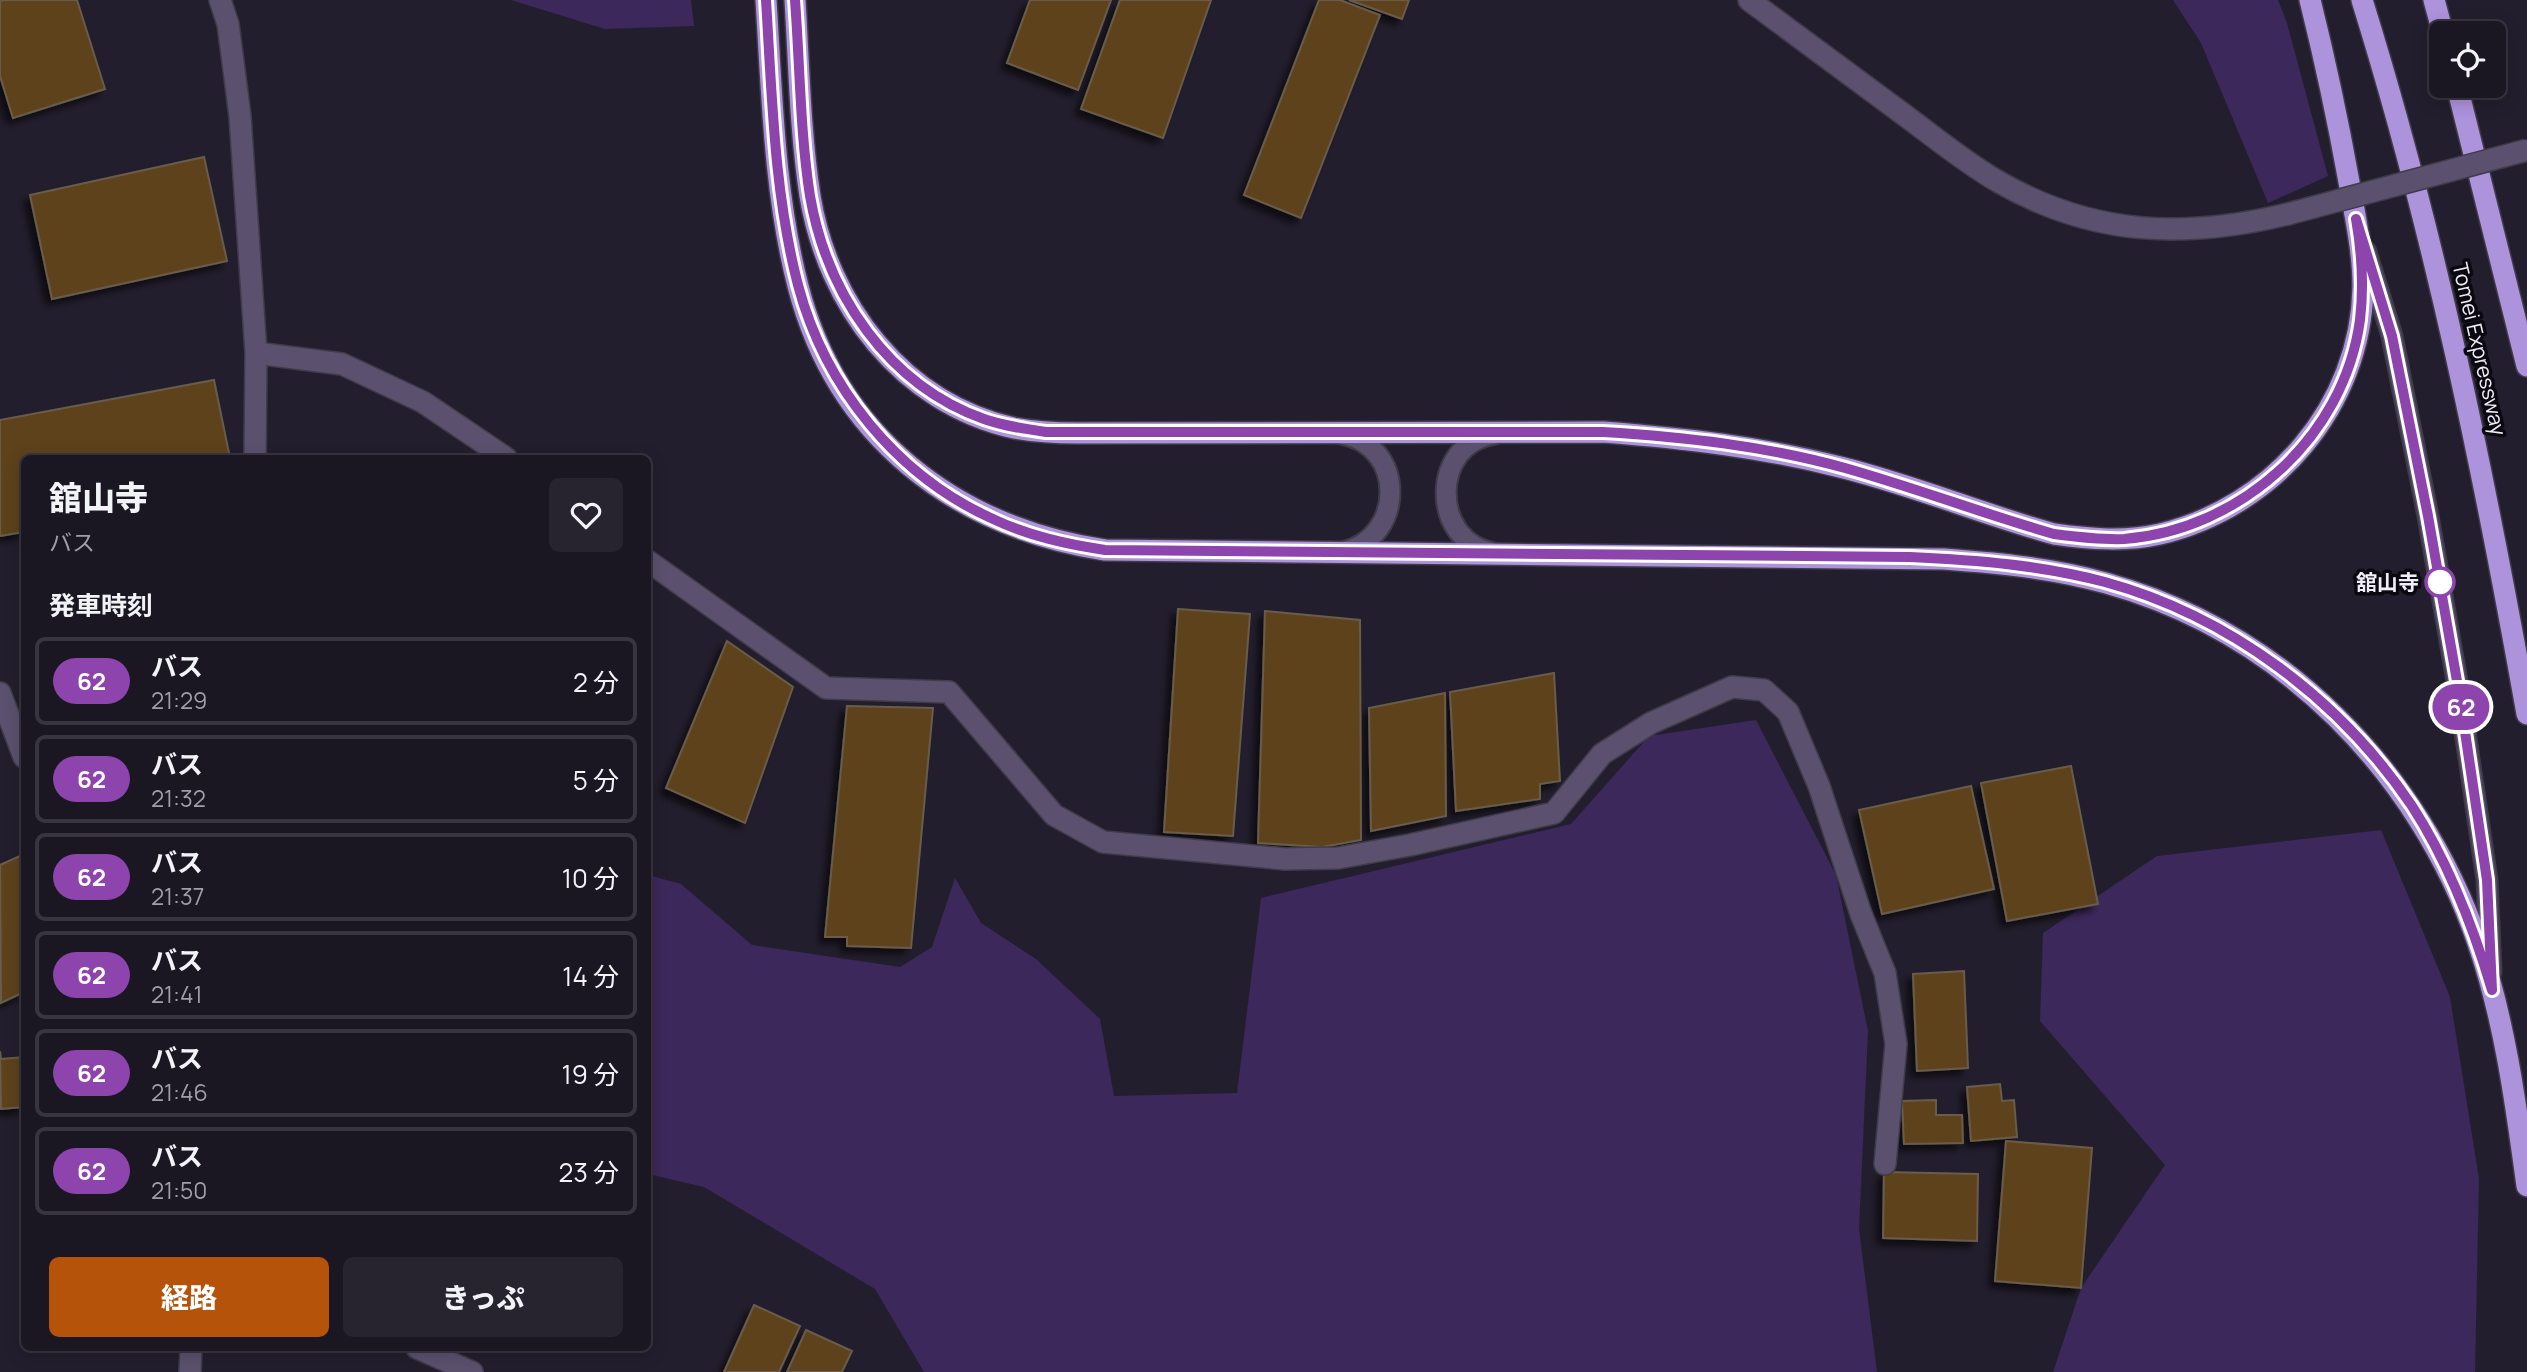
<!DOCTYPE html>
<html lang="ja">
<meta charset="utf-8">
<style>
:root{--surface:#1a1622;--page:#27232f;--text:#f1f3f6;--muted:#9f9fa5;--line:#383540;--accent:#b45309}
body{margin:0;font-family:Manrope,"Noto Sans JP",sans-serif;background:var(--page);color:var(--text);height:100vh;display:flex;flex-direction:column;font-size:26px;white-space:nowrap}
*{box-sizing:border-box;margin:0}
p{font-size:23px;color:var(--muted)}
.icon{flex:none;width:38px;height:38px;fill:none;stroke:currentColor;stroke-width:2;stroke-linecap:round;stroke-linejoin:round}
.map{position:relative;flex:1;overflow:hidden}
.drawer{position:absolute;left:21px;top:455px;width:630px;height:896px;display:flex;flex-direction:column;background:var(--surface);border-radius:10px;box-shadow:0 4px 18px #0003,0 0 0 2px var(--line)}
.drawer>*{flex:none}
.badge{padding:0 14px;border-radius:23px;font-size:24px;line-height:46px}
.fabs{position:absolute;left:2429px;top:21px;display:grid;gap:14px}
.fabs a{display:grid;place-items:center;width:77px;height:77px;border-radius:10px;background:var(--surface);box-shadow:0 4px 18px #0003,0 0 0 2px var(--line);font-size:35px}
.map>.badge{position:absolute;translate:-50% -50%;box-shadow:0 0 0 4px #fff}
h2{padding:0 28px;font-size:26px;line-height:63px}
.round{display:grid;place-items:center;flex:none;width:74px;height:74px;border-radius:10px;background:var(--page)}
.overview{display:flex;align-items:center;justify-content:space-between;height:119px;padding:0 28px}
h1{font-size:33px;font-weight:800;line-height:52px}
.button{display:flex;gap:14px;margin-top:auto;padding:14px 28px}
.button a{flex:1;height:80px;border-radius:10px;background:var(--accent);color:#fff;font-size:28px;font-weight:800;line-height:80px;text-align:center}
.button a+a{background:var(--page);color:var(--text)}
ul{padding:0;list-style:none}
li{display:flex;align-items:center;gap:21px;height:88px;margin:0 14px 10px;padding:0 14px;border:4px solid var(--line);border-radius:10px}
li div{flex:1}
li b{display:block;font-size:26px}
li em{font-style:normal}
li .badge{min-width:77px;font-weight:700;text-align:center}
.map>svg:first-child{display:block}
.green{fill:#3c285a}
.building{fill:#5d431c;stroke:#695c4b;stroke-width:2;filter:url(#shadow)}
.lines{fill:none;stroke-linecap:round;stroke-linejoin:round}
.service-casing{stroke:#403b49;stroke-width:23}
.minor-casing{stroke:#403b49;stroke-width:24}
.tertiary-casing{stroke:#403b49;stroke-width:24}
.motorway-casing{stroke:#403b49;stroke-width:24}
.service{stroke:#5b516e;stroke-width:19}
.minor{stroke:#5b516e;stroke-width:21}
.tertiary{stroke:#5b516e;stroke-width:21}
.motorway{stroke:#ad92dc;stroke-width:21}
.minor-bridge-casing{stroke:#403b49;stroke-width:24;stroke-linecap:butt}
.minor-bridge{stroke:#5b516e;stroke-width:21}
.line-casing{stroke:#fff;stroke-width:16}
.line{stroke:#8e44ad;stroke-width:10}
.stop-dot{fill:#fff;stroke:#8e44ad;stroke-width:3.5}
.labels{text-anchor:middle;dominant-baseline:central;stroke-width:7;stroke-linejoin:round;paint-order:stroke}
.street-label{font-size:21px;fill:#f1edf8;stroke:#0b0910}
.stop-label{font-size:21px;font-weight:bold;fill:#f1edf8;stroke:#0b0910;text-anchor:end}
</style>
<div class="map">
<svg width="2527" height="1372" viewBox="0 0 2527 1372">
<defs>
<filter id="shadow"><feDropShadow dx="-6" dy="6" stdDeviation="3.5" flood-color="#0009"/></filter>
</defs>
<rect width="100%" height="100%" fill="#231e2d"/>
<!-- green -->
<path class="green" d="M 511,0 L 691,0 L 694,26 L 605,29 Z
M 2173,0 L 2278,0 L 2287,23 L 2328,176 L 2268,203 L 2201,43 Z
M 1756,720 L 1836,875 L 1868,1031 L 1859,1229 L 1877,1372 L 924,1372 L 875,1289 L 704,1187 L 648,1174 L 648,875 L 681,884 L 752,945 L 900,967 L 932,947 L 955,878 L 981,923 L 1036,959 L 1100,1019 L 1114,1096 L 1237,1093 L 1261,898 L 1571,824 L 1649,736 Z
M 2381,830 L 2450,997 L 2479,1179 L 2475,1372 L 2053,1372 L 2081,1288 L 2165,1165 L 2040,1021 L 2043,933 L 2157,856 Z"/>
<!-- building -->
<path class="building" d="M 4,0 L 77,0 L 105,89 L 13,118 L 0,76 L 0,1 Z
M 1030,0 L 1111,0 L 1078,90 L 1007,63 Z
M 1120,0 L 1211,0 L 1163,138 L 1081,109 Z
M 1319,0 L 1340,0 L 1380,15 L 1301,218 L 1244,195 Z
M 1349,0 L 1409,0 L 1402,19 Z
M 204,157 L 227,261 L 52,299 L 30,195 Z
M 214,380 L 230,458 L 24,458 L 24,532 L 0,536 L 0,420 Z
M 1178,609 L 1250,614 L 1233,836 L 1164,832 Z
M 1265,611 L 1360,620 L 1361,840 L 1322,847 L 1258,843 Z
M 727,641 L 793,687 L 745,823 L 666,788 Z
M 1554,673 L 1560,781 L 1540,784 L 1540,799 L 1456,811 L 1450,692 Z
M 1445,693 L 1446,816 L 1371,831 L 1369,708 Z
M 847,706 L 933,708 L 911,948 L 847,946 L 847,937 L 825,937 Z
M 2071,766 L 2098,904 L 2007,921 L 1981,783 Z
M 1971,786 L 1994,889 L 1882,914 L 1859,810 Z
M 22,855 L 24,859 L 24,992 L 1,1003 L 0,865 Z
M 1964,971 L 1968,1068 L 1917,1071 L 1913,974 Z
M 0,1051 L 1,1059 L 24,1057 L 24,1107 L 1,1109 Z
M 2000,1084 L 2002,1101 L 2014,1100 L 2017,1137 L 1971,1141 L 1967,1087 Z
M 1936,1100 L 1936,1115 L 1962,1115 L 1963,1143 L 1904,1144 L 1902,1101 Z
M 2006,1141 L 2092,1148 L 2081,1288 L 1995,1281 Z
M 1884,1172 L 1978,1174 L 1977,1241 L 1883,1238 Z
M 754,1305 L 800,1326 L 779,1372 L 724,1372 Z
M 806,1330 L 852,1351 L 842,1372 L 787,1372 Z"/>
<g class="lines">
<defs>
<path id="service" d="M 2366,252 L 2392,336 L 2428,516 L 2460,698 L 2487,880 L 2491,972
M 1341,434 C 1406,445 1406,537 1343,552
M 1494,553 C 1430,542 1430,443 1495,434"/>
<path id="minor" d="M 220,0 L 228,24 L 240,116 L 256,353 L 255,458
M 1749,0 C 1799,37 1849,74 1899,111 C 1932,135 1964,162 1999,182 C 2093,236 2185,239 2288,214
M 256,353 L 342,364 L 423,402 L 506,458
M 648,561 L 826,688 L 949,692 L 1054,815 L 1103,842 L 1285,859 L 1338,858 L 1410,845 L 1554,813 L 1602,754 L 1651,723 L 1732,687 L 1764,690 L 1788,712 L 1819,786 L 1861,914 L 1885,973 L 1896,1044 L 1885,1164
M 417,1348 L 472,1372"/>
<path id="tertiary" d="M 0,693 L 24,757
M 190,1372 L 191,1348"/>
<path id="motorway" d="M 766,0 C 772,95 774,193 798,286 C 837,437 955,527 1105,550 L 1944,559 C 1998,563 2053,568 2106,583 C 2282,632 2419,771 2478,943 C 2505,1021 2516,1105 2527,1186
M 795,0 C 799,65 800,131 810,196 C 828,305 902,403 1014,428 C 1035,432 1056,433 1077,433 L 1603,432 C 1683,438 1762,447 1840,467 C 1913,485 1982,514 2054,534 C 2089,539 2125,542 2160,534 C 2274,507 2361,406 2363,287 C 2363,251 2355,216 2349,182 C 2338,121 2325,60 2310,0
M 2362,0 C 2435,234 2484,473 2527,714
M 2434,0 L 2443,33
M 2457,86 L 2527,366"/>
</defs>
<!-- service casing -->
<use href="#service" class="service-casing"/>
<!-- minor casing -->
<use href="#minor" class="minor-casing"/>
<!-- tertiary casing -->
<use href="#tertiary" class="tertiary-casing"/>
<!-- motorway casing -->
<use href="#motorway" class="motorway-casing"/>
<!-- service -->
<use href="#service" class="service"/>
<!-- minor -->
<use href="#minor" class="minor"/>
<!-- tertiary -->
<use href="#tertiary" class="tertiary"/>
<!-- motorway -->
<use href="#motorway" class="motorway"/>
<defs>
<path id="minor-bridge" d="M 2288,214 L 2527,150"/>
</defs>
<!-- minor-bridge casing -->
<use href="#minor-bridge" class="minor-bridge-casing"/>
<!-- minor-bridge -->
<use href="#minor-bridge" class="minor-bridge"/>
</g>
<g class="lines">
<defs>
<path id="line" d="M 766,0 C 772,95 774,193 798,285 C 825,387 897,476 993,519 C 1029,536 1066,544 1105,550 L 1910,557 C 1976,560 2041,565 2105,582 C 2229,616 2340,699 2412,806 C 2449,863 2473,926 2492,990 L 2487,880 L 2460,698 L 2428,516 L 2392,336 L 2356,219 C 2362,253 2364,286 2360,320 C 2344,438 2240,530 2124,539 C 2100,540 2077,537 2054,534 C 1984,514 1916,488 1845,468 C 1766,446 1685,437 1603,432 L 1046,432 C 1025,429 1004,426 984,419 C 888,385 827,294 810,196 C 800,132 800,65 795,0"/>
</defs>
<!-- line casing -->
<use href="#line" class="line-casing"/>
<!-- line -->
<use href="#line" class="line"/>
</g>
<!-- markers -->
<circle class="stop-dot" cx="2440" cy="582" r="14"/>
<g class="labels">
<!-- street labels -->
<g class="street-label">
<text transform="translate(2480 349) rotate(77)">Tomei Expressway</text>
</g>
<!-- stop labels -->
<g class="stop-label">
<text x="2419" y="582">舘山寺</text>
</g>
</g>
</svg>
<div class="fabs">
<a><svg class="icon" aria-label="locate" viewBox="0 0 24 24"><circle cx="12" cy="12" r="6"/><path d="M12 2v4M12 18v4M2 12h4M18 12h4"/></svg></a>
</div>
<b class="badge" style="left:2461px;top:707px;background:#8e44ad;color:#fff">62</b>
<section class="drawer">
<div class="overview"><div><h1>舘山寺</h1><p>バス</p></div><a class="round"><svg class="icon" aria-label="heart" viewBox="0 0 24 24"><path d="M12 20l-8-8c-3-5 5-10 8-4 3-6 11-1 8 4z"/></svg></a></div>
<h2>発車時刻</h2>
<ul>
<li><span class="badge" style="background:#8e44ad;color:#fff">62</span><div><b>バス</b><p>21:29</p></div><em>2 分</em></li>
<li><span class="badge" style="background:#8e44ad;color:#fff">62</span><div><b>バス</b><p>21:32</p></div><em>5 分</em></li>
<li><span class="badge" style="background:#8e44ad;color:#fff">62</span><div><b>バス</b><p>21:37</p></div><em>10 分</em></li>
<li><span class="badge" style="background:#8e44ad;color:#fff">62</span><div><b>バス</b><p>21:41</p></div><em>14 分</em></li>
<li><span class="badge" style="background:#8e44ad;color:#fff">62</span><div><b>バス</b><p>21:46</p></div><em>19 分</em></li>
<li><span class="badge" style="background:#8e44ad;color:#fff">62</span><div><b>バス</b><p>21:50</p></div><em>23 分</em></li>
</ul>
<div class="button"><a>経路</a><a>きっぷ</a></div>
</section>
</div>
